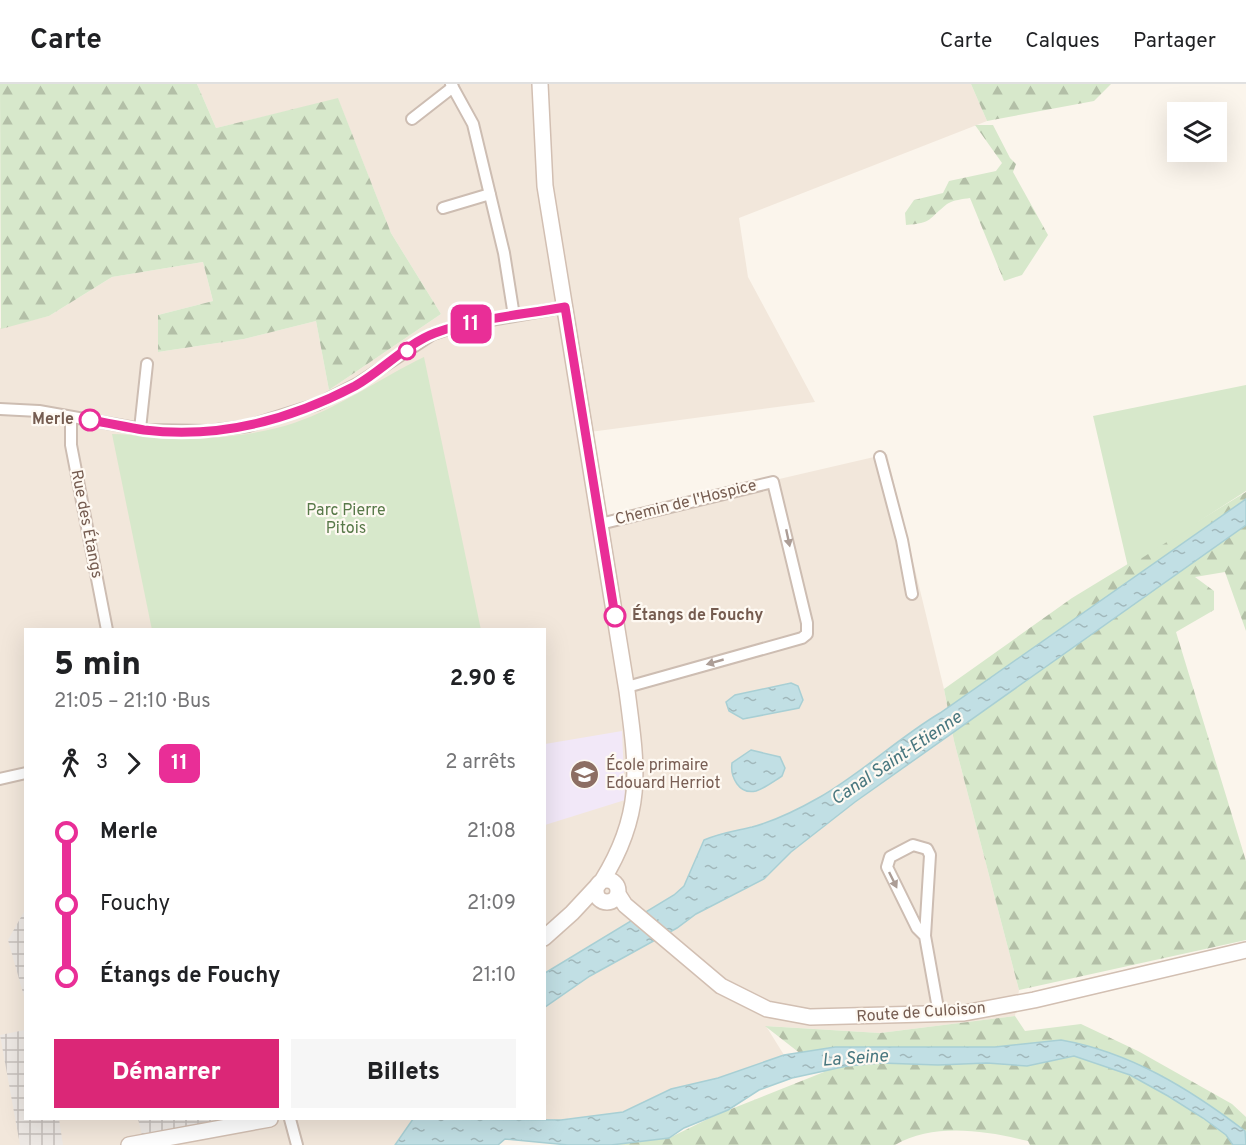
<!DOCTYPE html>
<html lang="fr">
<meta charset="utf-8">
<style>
:root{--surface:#fff;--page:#f6f6f6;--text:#202124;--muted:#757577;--line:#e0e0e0;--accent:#db2777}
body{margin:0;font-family:Overpass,sans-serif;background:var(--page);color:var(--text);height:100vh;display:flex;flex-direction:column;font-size:22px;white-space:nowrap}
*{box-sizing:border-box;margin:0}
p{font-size:20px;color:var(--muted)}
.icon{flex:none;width:33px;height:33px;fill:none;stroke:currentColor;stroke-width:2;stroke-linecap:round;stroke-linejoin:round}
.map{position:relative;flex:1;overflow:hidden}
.side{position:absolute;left:24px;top:544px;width:522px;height:492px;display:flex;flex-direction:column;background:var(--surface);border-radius:0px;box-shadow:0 6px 24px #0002}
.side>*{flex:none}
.badge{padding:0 12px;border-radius:9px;font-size:21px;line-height:39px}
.tools{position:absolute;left:1167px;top:18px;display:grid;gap:12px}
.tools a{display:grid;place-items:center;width:60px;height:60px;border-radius:0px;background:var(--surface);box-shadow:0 6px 24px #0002;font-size:30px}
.map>.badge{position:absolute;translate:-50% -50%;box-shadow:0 0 0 3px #fff}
.legs{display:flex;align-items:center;gap:9px;height:66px;padding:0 30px;font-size:20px}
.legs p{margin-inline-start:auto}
.summary{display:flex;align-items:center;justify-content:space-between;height:102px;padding:0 30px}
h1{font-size:33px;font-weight:800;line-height:45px}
.button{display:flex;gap:12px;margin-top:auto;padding:12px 30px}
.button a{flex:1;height:69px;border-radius:0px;background:var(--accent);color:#fff;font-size:24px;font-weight:800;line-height:69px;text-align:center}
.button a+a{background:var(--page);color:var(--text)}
ul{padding:0 30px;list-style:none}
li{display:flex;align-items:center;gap:21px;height:72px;font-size:22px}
li i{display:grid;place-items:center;width:9px;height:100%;margin:0 8px;background:currentColor}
li i::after{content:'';width:15px;height:15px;margin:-8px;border:4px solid;border-radius:50%;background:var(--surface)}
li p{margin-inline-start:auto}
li:first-child i{background:linear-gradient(#0000 50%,currentColor 0)}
li:last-child i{background:linear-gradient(currentColor 50%,#0000 0)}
header{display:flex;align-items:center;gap:36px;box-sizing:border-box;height:84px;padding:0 30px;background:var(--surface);border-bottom:2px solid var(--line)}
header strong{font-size:28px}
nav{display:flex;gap:33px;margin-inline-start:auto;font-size:21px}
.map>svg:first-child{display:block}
.residential{fill:#f2e7db}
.industrial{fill:url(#industrial-grid)}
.education{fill:#f2e8f8}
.forest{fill:url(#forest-firs)}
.green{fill:#d7e8cb}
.water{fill:url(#water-ripples);stroke:#a8cfd4;stroke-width:1.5}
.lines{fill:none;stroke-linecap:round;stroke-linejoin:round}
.street-casing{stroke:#cdbdb2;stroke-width:14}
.secondary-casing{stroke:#d2bfb2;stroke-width:18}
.street{stroke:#fff;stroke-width:10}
.secondary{stroke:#fff;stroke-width:15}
.oneway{fill:#ac9d96}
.line-1-casing{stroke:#fff;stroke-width:14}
.line-1{stroke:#e92e97;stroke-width:9}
.stop-1-dot{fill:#fff;stroke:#e92e97;stroke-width:3}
.labels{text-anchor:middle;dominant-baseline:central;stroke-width:4.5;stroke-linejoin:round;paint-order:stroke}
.stop-label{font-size:16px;font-weight:bold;fill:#755c50;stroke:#fef9f2;text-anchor:end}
.street-label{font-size:16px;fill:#755c50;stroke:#fef9f2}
.park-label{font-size:16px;fill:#587949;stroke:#fef9f2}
.education-label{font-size:16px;fill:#785e54;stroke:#fef9f2;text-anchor:start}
.water-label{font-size:18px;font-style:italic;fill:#48777f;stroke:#fef9f2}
</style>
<header>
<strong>Carte</strong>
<nav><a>Carte</a><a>Calques</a><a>Partager</a></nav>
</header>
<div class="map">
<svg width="1246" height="1061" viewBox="0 0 1246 1061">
<defs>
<pattern id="industrial-grid" width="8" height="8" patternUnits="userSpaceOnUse" patternTransform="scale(1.5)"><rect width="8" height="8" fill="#ede8e4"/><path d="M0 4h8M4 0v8" fill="none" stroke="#c5bfbb"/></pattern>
<pattern id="forest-firs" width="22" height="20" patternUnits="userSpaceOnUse" patternTransform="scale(1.5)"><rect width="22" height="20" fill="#d7e8cb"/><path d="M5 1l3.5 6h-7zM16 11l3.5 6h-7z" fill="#b3bfa7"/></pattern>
<pattern id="water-ripples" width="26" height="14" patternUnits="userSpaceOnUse" patternTransform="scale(1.5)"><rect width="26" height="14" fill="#c1dfe4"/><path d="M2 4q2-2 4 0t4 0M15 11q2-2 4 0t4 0" fill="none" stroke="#a1b8bb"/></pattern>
</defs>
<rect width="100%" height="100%" fill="#fbf5ec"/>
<!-- residential -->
<path class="residential" d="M 197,0 L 971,0 L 987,37 L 739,134 L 748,193 L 815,318 L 590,348 L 608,435 L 887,370 L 944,605 L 954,657 L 1019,906 L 1015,932 L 880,949 L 766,942 L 784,971 L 718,994 L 671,1005 L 623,1028 L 561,1036 L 530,1035 L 544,1035 L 544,546 L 26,546 L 26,1035 L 452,1035 L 402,1051 L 395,1061 L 0,1061 L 0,244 L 49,232 L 112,193 L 203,178 L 213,217 L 158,231 L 158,268 L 244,255 L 316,237 L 329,306 L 441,230 L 391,149 L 338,15 L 216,44 Z"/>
<!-- industrial -->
<path class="industrial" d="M 25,826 L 25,916 L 8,856 Z
M 25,946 L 26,1035 L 59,1035 L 63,1061 L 20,1061 L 0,951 Z
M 138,1035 L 225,1035 L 142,1051 Z"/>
<!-- education -->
<path class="education" d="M 622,647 L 625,716 L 545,741 L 545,660 Z"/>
<!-- forest -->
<path class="forest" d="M 0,0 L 197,0 L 216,44 L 338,14 L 391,149 L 441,230 L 329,306 L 316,237 L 244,255 L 158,268 L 158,231 L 213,217 L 203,178 L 112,193 L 49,232 L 1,245 Z
M 971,0 L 1111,0 L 1094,17 L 987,37 Z
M 975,41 L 993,41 L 1010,74 L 1016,80 L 1013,88 L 1048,151 L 1022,191 L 1004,197 L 970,114 C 963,115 953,116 947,120 C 928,135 933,139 906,141 L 905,129 L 914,116 L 943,109 L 949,97 L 996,87 L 1002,79 Z
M 1246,408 L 1246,547 L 1225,488 L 1195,493 L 1214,507 L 1214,526 L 1176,548 L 1246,777 L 1246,856 L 1019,906 L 954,657 L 944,605 L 1072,514 Z
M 1015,932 L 1025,947 L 1081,940 L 1138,967 L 1232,1020 L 1246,1033 L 1246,1061 L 1030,1061 L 1028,1057 C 987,1047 934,1038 895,1061 L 611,1061 L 669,1054 L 716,1031 L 824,988 L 765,942 L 880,949 Z"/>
<!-- green -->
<path class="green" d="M 424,273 L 481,546 L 152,546 L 112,350 C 133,350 155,355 176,355 C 213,355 258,351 294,339 C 341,323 380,294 424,273 Z
M 1246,301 L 1246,407 L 1128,483 L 1093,332 Z"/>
<!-- water -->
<path class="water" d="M 1246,415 L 1246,441 L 855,718 L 791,768 L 764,795 L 696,830 L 677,844 L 590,892 L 545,923 L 545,889 L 674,811 L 684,802 L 704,756 C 720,749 735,747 752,743 C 775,737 799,725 820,713 C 862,689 898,654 940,629 Z
M 791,599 L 798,602 L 803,616 L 799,624 L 743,635 L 729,627 L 726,618 L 735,611 Z
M 751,666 L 780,673 L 785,684 L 782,692 C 774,697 765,704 756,707 C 739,711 730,693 732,679 Z
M 1061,956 C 1130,968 1190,1005 1245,1047 L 1246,1061 L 1233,1061 L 1226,1051 L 1203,1034 L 1168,1012 L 1130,991 L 1074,972 L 1027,982 L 987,979 L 938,981 L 881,979 L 847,982 L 792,994 L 759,1006 L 728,1026 L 684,1044 L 669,1054 L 611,1061 L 568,1061 L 505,1055 L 498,1061 L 395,1061 L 413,1035 L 561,1036 L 623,1028 L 671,1005 L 718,994 L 784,971 L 835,963 L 995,963 Z"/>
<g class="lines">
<defs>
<path id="street" d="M 451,0 L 473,40 L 504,169 L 514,232
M 412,35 L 453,3
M 443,124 L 490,110
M 0,325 L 39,327 L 146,346 L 209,347 L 248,342 L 318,320 L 357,300 L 433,250 L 457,242 L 565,223
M 71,333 L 71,361 L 107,546
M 140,345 L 147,280
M 880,373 L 902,456 L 912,510
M 600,440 L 773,398 L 807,539 L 807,550 L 802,554 L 627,603
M 0,695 L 26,689
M 925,852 L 917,844 L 887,783 L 890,773 L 913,761 L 927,765 L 930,771 L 925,852 L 939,930
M 290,1035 L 297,1061"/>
<path id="secondary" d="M 540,0 L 545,102 L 627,607 C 637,683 645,728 602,797
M596 807a11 11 0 1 1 22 0a11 11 0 1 1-22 0Z
M 618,810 L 625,821 L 721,902 L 767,925 L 810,933 L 964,929 L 1034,916 L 1246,866
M 544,854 L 572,829 L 599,800
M 129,1061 L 270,1035"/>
</defs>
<!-- street casing -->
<use href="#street" class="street-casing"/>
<!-- secondary casing -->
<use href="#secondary" class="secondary-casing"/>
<!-- street -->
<use href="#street" class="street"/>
<!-- secondary -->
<use href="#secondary" class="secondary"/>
</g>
<!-- one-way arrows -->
<defs><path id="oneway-solid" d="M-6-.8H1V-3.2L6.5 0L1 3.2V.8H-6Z" transform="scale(1.5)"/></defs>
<g class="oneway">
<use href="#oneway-solid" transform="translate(788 454) rotate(78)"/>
<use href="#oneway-solid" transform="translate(715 578) rotate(164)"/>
<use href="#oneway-solid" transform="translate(893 796) rotate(64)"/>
</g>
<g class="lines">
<defs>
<path id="line-1" d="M 90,336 C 108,339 126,343 144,346 C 218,355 290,336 355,302 C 382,287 406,260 435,249 C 476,234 522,231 565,223 L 615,532"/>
</defs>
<!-- line-1 casing -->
<use href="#line-1" class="line-1-casing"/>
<!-- line-1 -->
<use href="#line-1" class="line-1"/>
</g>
<!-- icons -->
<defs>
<symbol id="school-disc" viewBox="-11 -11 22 22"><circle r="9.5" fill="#8d6e63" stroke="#fef9f2"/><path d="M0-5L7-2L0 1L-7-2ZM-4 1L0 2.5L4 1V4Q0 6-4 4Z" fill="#fff"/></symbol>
</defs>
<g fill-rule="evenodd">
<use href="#school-disc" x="568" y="674" width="33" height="33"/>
</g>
<!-- markers -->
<g class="stop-1-dot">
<circle cx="407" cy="267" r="8"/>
<circle cx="90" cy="336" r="10"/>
<circle cx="615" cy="532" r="10"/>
</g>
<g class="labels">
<!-- stop labels -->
<g class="stop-label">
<text x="74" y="336">Merle</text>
<text x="632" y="532" text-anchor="start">Étangs de Fouchy</text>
</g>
<!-- street labels -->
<g class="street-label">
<text transform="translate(686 419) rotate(-14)">Chemin de l'Hospice</text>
<text transform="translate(86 440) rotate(79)">Rue des Étangs</text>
<text transform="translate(921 929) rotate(-4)">Route de Culoison</text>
</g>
<!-- park labels -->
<g class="park-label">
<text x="346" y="427">Parc Pierre<tspan x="346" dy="18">Pitois</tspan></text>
</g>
<!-- education labels -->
<g class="education-label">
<text x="606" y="682">École primaire<tspan x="606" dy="18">Edouard Herriot</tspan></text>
</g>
<!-- water labels -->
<g class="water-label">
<text transform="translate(897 675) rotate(-34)">Canal Saint-Etienne</text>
<text transform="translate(855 975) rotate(-4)">La Seine</text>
</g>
</g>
</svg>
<div class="tools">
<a><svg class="icon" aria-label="layers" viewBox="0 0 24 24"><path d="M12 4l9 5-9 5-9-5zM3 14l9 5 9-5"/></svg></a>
</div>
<b class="badge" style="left:471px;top:240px;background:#e92e97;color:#fff">11</b>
<section class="side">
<div class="summary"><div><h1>5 min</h1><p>21:05 – 21:10 · Bus</p></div><b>2.90 €</b></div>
<div class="legs"><svg class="icon" aria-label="walk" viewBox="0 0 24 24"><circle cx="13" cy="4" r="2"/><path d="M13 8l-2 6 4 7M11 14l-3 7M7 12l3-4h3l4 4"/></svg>3<svg class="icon" aria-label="forward" viewBox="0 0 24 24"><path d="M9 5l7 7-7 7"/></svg><b class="badge" style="background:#e92e97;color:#fff">11</b><p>2 arrêts</p></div>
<ul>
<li><i style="color:#e92e97"></i><b>Merle</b><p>21:08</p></li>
<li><i style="color:#e92e97"></i><span>Fouchy</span><p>21:09</p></li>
<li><i style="color:#e92e97"></i><b>Étangs de Fouchy</b><p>21:10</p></li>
</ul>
<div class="button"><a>Démarrer</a><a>Billets</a></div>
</section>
</div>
